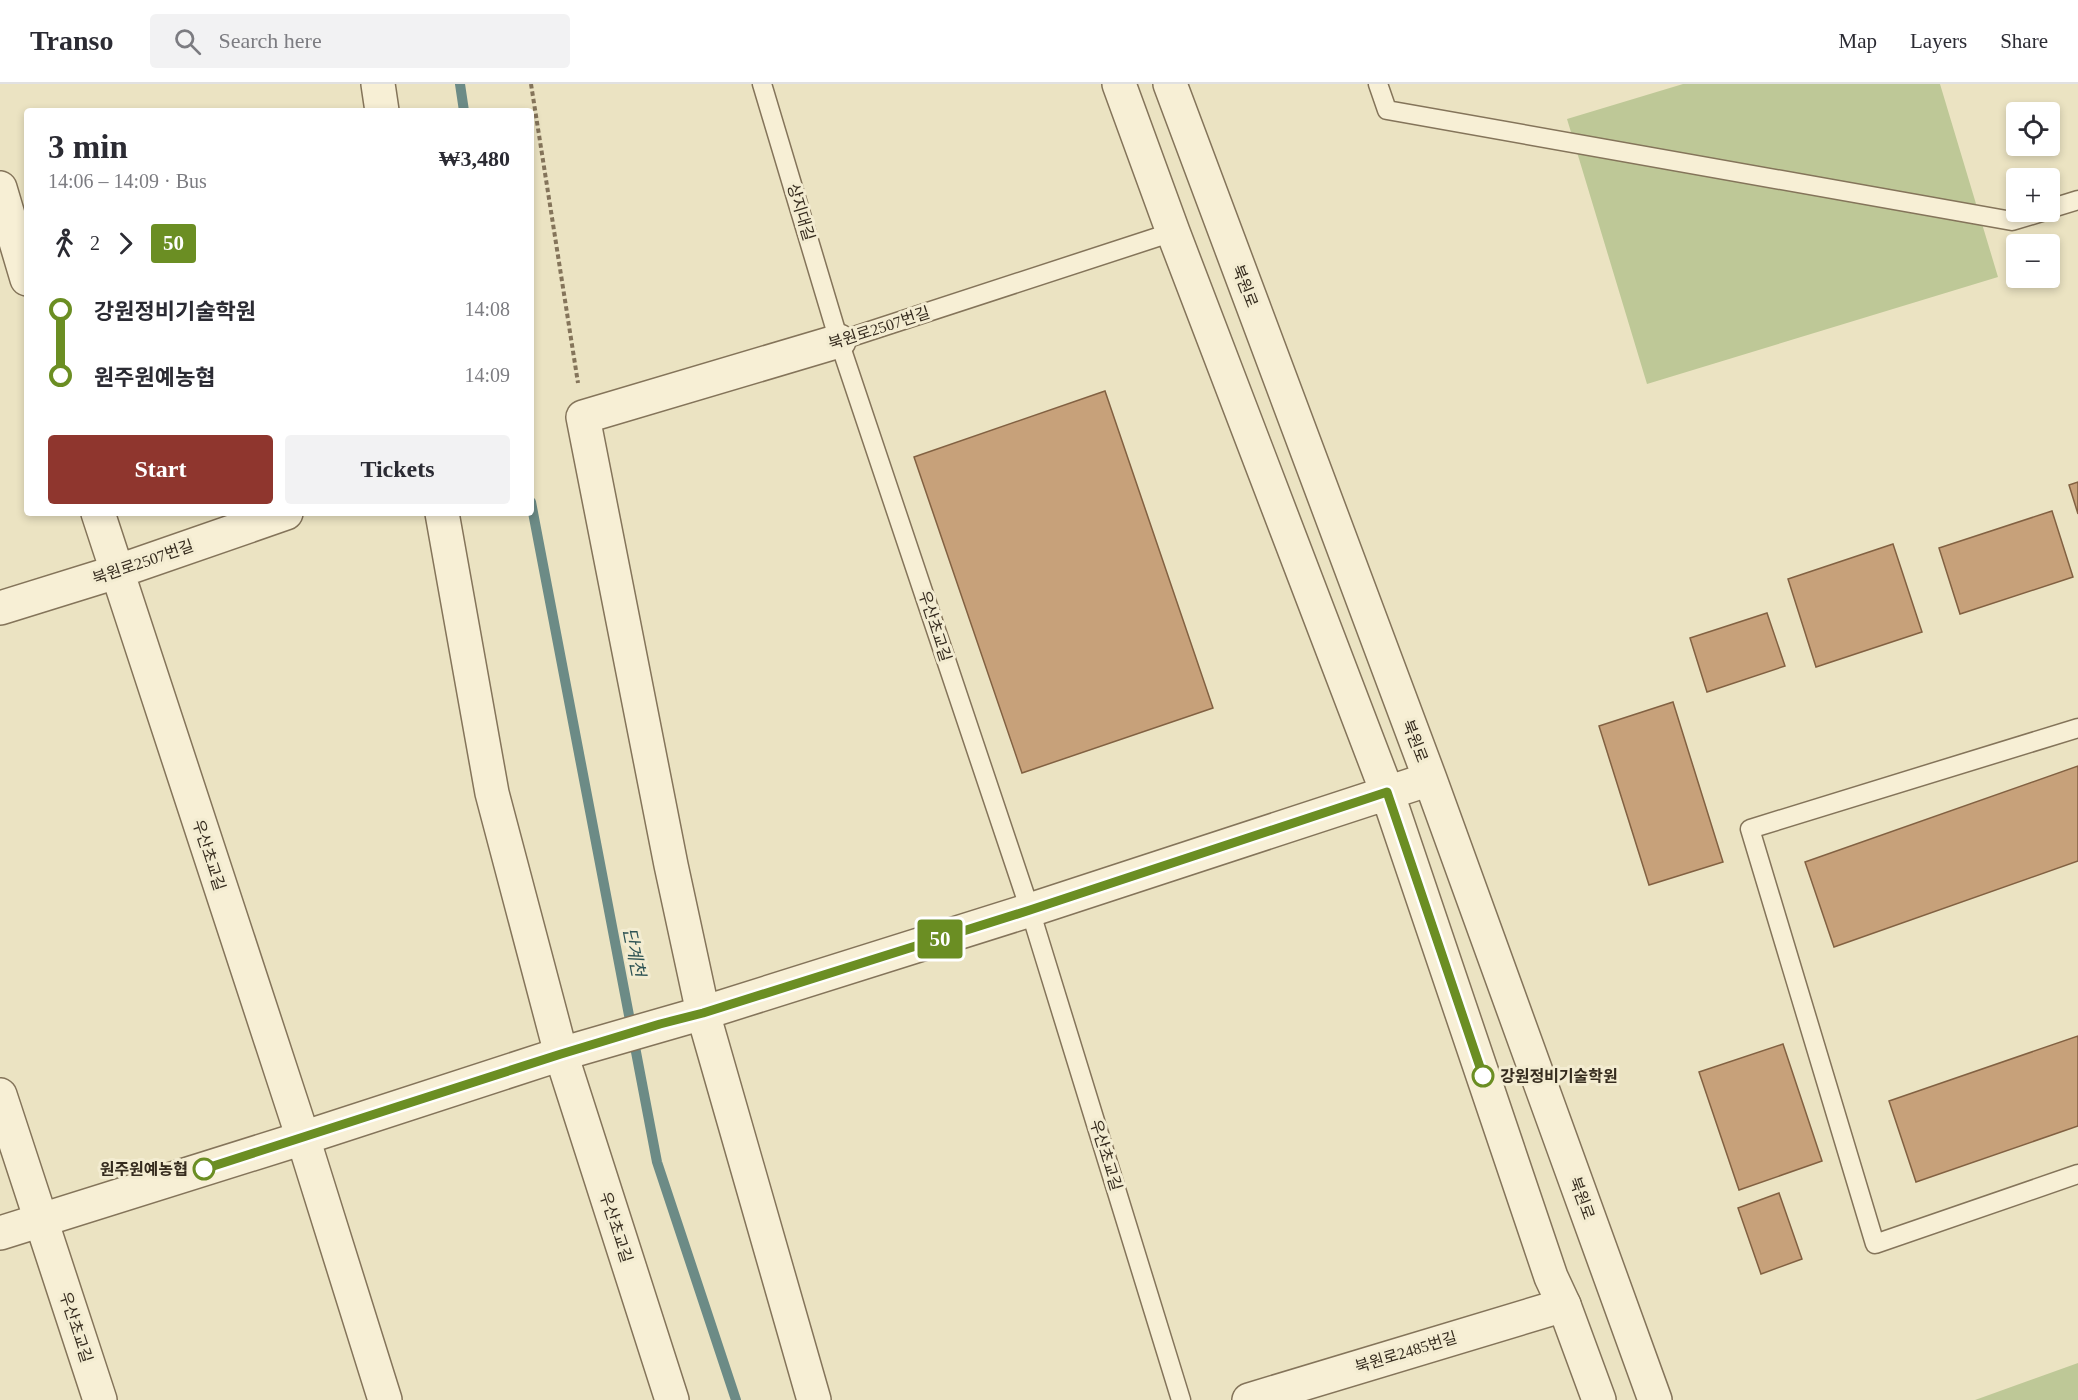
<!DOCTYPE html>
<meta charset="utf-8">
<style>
:root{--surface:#fff;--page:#f2f2f3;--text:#2b2b33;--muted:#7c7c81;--line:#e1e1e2;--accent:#8f362e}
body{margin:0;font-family:"Times New Roman","Noto Sans KR",serif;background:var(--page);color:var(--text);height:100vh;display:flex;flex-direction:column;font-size:22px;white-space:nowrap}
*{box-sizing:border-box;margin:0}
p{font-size:20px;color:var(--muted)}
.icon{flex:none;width:33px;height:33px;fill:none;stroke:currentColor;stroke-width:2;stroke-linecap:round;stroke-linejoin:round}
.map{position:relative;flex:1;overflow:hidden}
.drawer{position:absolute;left:24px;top:24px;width:510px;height:408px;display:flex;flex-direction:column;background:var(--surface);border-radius:6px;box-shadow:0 3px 9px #0003}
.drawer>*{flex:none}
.badge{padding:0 12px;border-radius:4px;font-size:21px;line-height:39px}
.buttons{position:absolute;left:2006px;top:18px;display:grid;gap:12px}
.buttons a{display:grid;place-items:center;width:54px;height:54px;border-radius:6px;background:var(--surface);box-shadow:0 3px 9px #0003;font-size:30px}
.map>.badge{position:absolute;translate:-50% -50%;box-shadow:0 0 0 3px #fff}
.legs{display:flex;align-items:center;gap:9px;height:66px;padding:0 24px;font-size:20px}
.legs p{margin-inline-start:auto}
.summary{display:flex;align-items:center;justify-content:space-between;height:102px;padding:0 24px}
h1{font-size:33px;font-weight:600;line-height:45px}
.cta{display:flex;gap:12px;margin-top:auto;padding:12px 24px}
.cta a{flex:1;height:69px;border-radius:6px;background:var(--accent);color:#fff;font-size:24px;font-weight:600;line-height:69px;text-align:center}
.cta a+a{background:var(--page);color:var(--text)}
ul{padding:0 24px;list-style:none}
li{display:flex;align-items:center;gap:21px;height:66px;font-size:22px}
li i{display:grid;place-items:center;width:9px;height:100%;margin:0 8px;background:currentColor}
li i::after{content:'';width:15px;height:15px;margin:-8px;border:4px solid;border-radius:50%;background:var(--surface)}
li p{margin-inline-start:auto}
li:first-child i{background:linear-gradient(#0000 50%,currentColor 0)}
li:last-child i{background:linear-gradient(currentColor 50%,#0000 0)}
header{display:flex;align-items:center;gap:36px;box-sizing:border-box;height:84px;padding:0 30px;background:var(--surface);border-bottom:2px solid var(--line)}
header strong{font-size:28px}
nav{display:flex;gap:33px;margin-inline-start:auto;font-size:21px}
.search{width:420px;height:54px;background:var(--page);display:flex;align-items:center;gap:15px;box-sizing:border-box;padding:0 21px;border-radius:6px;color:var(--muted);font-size:22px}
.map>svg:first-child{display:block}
.green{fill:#bec897}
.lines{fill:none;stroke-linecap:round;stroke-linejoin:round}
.stream{stroke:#6c8b86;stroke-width:10}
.building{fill:#c7a17a;stroke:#826142;stroke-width:1.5}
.service-casing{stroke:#84745a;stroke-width:21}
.minor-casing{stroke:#84745a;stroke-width:36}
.tertiary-casing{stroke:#84745a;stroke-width:36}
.path{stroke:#84745a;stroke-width:4;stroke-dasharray:4.5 3;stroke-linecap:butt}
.service{stroke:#f7efd5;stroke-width:18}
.minor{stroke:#f7efd5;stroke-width:33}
.tertiary{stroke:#f7efd5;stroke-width:33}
.line-1-casing{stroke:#fff;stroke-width:14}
.line-1{stroke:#6b8e23;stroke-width:9}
.stop-1-dot{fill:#fff;stroke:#6b8e23;stroke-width:3}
.labels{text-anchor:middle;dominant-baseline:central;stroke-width:6;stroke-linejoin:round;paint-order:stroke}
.street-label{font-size:16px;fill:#352b1e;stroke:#f3ecd1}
.stop-label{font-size:16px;font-weight:bold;fill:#352b1e;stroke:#f3ecd1;text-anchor:start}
.water-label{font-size:18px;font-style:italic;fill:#2e5354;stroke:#f3ecd1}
</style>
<header>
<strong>Transo</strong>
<div class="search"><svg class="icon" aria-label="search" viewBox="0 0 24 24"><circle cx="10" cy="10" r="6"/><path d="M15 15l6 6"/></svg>Search here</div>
<nav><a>Map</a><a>Layers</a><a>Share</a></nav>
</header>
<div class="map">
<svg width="2078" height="1316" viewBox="0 0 2078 1316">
<rect width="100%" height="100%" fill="#ebe3c2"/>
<!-- green -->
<path class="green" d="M 1683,0 L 1940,0 L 1998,193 L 1647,300 L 1567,35 Z
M 2078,1279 L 2078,1316 L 1975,1316 Z"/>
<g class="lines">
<!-- stream -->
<path class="stream" d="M 460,0 L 464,27
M 531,418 L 657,1078 L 736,1316"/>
</g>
<!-- building -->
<path class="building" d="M 1105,307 L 1213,624 L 1022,689 L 914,373 Z
M 2078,398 L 2078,430 L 2069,401 Z
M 2052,427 L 2073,493 L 1960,530 L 1939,464 Z
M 1893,460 L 1922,548 L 1816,583 L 1788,495 Z
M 1767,529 L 1785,582 L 1707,608 L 1690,554 Z
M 1673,618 L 1723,778 L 1649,801 L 1599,642 Z
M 2078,682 L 2078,777 L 1834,863 L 1805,778 Z
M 2078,952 L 2078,1042 L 1916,1098 L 1889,1017 Z
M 1783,960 L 1822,1077 L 1739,1106 L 1699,988 Z
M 1779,1109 L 1802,1175 L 1761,1190 L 1738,1124 Z"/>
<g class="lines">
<defs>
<path id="service" d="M 762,0 L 839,257 L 1030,826 L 1181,1316
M 1378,0 L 1387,26 L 2012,137 L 2042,128
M 2049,125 L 2078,116
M 839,257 L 1173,148
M 2078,644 L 1750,745 L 1875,1160 L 2078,1090"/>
<path id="minor" d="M 378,0 L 382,27
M 0,104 L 27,195
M 98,429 L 303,1054 L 385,1316
M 442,429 L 492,709 L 561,970 L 672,1316
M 0,524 L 116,488 L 286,429
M 0,1011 L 100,1316
M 814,1316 L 703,929 L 671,781 L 583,333 L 839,257
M 1249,1316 L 1564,1221"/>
<path id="tertiary" d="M 1119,0 L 1173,148 L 1387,708 L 1551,1193 L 1564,1221 L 1599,1316
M 1170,0 L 1430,695 L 1655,1316
M 0,1149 L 303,1054 L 561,970 L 703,929 L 1030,826 L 1430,695"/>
</defs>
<!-- service casing -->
<use href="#service" class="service-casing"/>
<!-- minor casing -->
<use href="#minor" class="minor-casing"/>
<!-- tertiary casing -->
<use href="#tertiary" class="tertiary-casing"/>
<!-- path -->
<path class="path" d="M 531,0 L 578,299"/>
<!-- service -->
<use href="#service" class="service"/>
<!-- minor -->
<use href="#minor" class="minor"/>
<!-- tertiary -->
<use href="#tertiary" class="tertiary"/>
</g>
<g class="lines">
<defs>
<path id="line-1" d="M 204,1085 L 561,970 L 660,940 L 703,929 L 1030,826 L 1387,708 L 1483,992"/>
</defs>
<!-- line-1 casing -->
<use href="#line-1" class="line-1-casing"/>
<!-- line-1 -->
<use href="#line-1" class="line-1"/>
</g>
<!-- markers -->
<g class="stop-1-dot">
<circle cx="1483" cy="992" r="10"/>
<circle cx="204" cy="1085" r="10"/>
</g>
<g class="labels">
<!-- street labels -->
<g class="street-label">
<text transform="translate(801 128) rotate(73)">상지대길</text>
<text transform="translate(1245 202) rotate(69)">북원로</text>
<text transform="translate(879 244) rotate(-18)">북원로2507번길</text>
<text transform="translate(143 478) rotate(-19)">북원로2507번길</text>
<text transform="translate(935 542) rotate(72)">우산초교길</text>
<text transform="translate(1415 657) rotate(69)">북원로</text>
<text transform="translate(209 771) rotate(72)">우산초교길</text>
<text transform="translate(1106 1071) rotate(73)">우산초교길</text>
<text transform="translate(1582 1114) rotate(70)">북원로</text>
<text transform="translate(616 1143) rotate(72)">우산초교길</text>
<text transform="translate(76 1243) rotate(72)">우산초교길</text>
<text transform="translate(1406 1268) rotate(-17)">북원로2485번길</text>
</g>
<!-- stop labels -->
<g class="stop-label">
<text x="1500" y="992">강원정비기술학원</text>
<text x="188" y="1085" text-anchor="end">원주원예농협</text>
</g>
<!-- water labels -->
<g class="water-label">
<text transform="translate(634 868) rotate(79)">단계천</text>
</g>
</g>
</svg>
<div class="buttons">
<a><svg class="icon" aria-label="locate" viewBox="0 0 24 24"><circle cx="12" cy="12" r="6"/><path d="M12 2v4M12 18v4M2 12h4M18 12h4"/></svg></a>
<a>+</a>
<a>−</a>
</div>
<b class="badge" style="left:940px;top:855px;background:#6b8e23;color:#fff">50</b>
<section class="drawer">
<div class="summary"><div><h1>3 min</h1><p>14:06 – 14:09 · Bus</p></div><b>₩3,480</b></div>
<div class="legs"><svg class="icon" aria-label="walk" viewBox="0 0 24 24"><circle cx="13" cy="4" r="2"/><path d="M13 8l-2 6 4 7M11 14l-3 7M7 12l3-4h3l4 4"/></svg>2<svg class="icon" aria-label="forward" viewBox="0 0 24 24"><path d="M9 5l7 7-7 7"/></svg><b class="badge" style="background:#6b8e23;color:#fff">50</b></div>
<ul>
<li><i style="color:#6b8e23"></i><b>강원정비기술학원</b><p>14:08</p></li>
<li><i style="color:#6b8e23"></i><b>원주원예농협</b><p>14:09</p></li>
</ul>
<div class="cta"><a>Start</a><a>Tickets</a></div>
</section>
</div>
